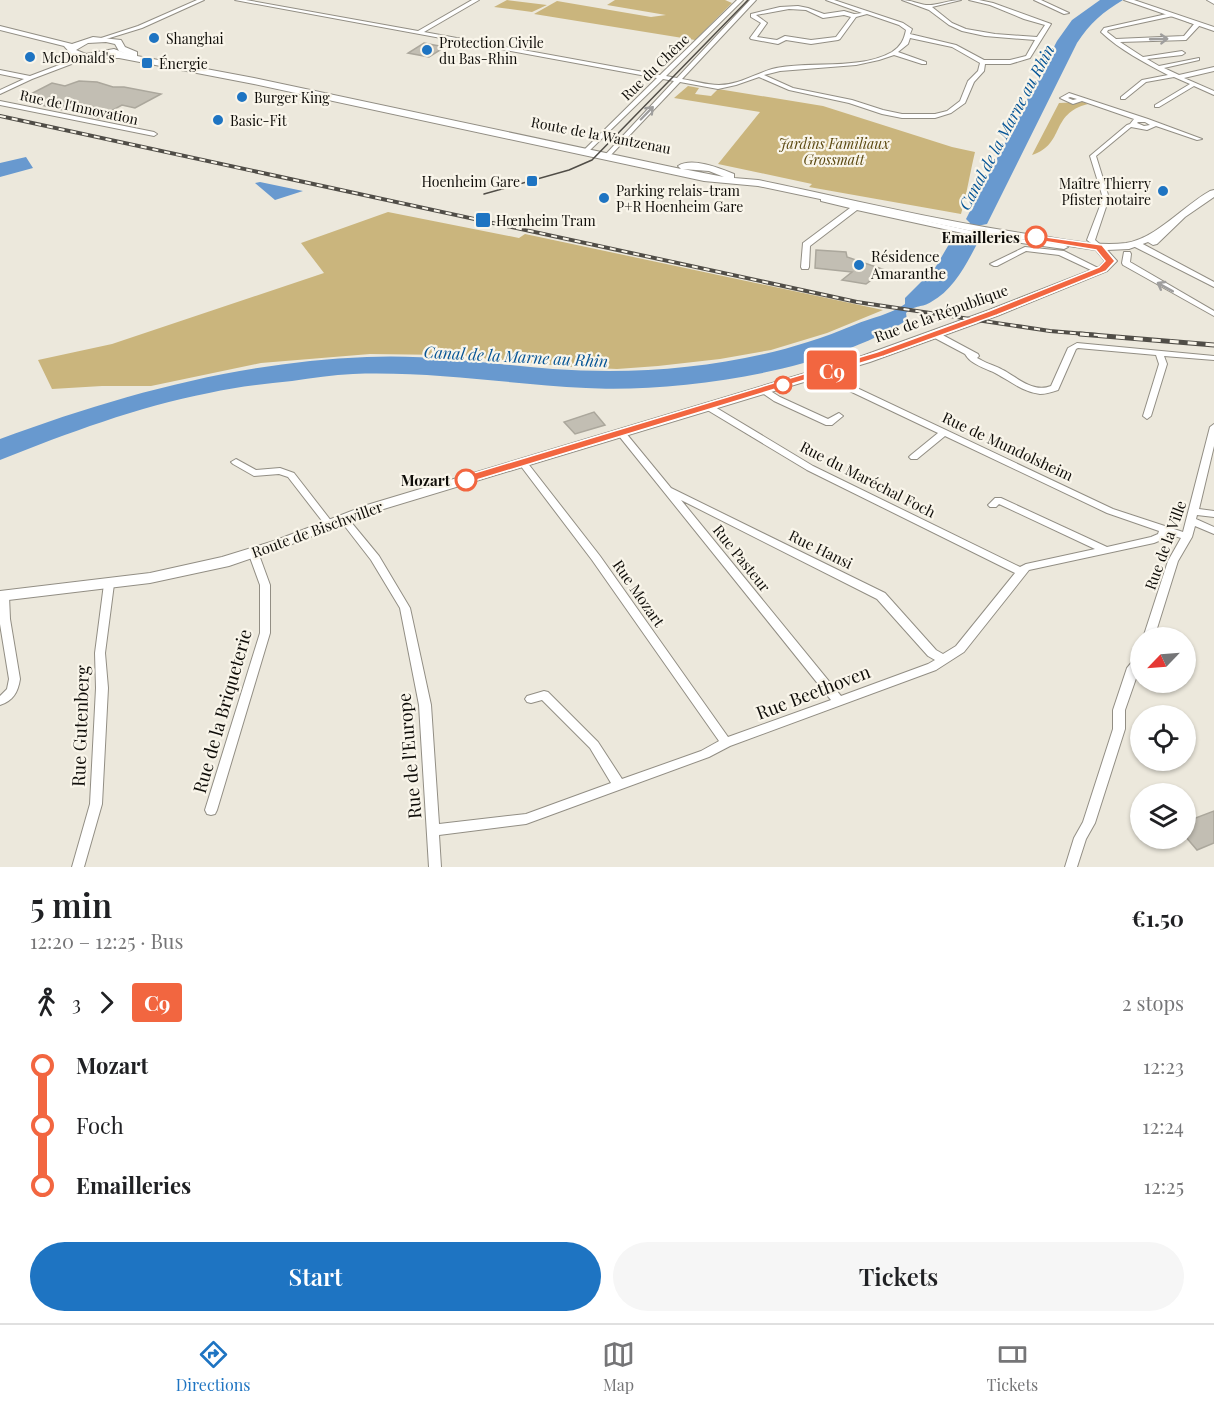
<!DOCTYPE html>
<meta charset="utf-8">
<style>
:root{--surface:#fff;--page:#f6f6f6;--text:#202124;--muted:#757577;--line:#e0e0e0;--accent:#1e74c2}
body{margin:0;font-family:"Playfair Display",serif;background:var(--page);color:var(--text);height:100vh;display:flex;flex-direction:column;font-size:22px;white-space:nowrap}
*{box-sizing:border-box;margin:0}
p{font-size:20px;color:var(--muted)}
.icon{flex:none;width:33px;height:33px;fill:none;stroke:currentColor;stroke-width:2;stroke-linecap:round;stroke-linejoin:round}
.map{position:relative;height:867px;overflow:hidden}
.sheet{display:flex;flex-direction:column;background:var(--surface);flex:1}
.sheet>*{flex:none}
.badge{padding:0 12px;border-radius:4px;font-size:21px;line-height:39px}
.needle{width:39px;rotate:245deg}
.buttons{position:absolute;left:1130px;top:627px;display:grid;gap:12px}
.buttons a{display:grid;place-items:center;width:66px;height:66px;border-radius:50%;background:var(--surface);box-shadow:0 2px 4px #0004;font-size:30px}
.map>.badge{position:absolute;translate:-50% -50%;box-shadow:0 0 0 3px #fff}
.legs{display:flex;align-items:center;gap:9px;height:66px;padding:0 30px;font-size:20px}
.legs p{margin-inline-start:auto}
.overview{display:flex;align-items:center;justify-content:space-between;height:102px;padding:0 30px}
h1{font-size:33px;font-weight:600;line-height:45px}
.button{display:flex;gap:12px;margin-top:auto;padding:12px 30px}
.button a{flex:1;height:69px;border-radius:36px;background:var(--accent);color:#fff;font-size:24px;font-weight:600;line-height:69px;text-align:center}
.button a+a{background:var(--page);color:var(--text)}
ul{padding:0 30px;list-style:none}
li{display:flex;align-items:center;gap:21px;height:60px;font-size:22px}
li i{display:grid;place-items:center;width:9px;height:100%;margin:0 8px;background:currentColor}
li i::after{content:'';width:15px;height:15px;margin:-8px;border:4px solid;border-radius:50%;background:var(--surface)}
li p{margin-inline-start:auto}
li:first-child i{background:linear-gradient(#0000 50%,currentColor 0)}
li:last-child i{background:linear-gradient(currentColor 50%,#0000 0)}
.menu{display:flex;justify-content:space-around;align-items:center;height:84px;border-top:2px solid var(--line);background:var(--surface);font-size:16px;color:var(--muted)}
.menu a{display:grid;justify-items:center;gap:3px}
.menu .current{color:var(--accent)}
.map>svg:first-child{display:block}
.green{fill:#cab57d}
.water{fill:#6899cf}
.building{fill:#c2beb3;stroke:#aba79c;stroke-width:1.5}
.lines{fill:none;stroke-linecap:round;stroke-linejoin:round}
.minor-casing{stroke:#928e84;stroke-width:2}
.tertiary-casing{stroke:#928e84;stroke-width:2}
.secondary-casing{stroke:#928e84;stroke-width:2}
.minor{fill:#fff;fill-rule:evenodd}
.tertiary{fill:#fff;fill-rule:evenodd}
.secondary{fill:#fff;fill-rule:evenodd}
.tram{stroke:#504d47;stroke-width:1.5}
.rail-far1-casing{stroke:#504d47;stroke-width:4}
.rail-casing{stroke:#504d47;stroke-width:5}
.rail-far1{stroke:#f9f5ea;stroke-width:2;stroke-dasharray:6;stroke-linecap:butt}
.rail{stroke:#f9f5ea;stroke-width:3;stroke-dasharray:9;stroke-linecap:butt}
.oneway{stroke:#9f9e9d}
.line-1{fill:#f26640;stroke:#fff;stroke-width:1.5}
.poi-dot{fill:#1e74c2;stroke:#f9f5ea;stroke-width:2}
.stop-1-dot{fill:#fff;stroke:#f26640;stroke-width:3}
.labels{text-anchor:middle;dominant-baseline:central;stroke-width:4.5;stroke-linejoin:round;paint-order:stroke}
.far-poi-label{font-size:14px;fill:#0f0d09;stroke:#f9f5ea;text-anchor:start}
.far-street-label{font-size:14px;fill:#0f0d09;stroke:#f9f5ea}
.far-park-label{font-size:14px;font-style:italic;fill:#5b4911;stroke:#f9f5ea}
.stop-label{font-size:15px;font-weight:bold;fill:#0f0d09;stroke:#f9f5ea;text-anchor:end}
.poi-label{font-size:15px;fill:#0f0d09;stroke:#f9f5ea;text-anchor:start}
.street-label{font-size:15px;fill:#0f0d09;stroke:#f9f5ea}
.water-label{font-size:16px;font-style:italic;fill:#065596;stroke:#f9f5ea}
.near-street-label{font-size:18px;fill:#0f0d09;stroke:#f9f5ea}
</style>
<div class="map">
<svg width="1214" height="867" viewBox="0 0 1214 867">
<rect width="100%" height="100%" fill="#ece8dc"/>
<!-- green -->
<path class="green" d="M 507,0 L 547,5 L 532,12 L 494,7 Z
M 615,0 L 725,0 L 732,3 L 695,40 L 534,14 L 557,1 L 651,17 L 666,15 L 607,5 Z
M 688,86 L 699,88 L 695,94 L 711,96 L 718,89 L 823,106 L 952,147 L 975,152 C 970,173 967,193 961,214 L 809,187 L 812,184 L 718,164 L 760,112 L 674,98 Z
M 1083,102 L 1088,104 C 1049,114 1066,144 1032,155 L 1059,103 Z
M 388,212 L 519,238 L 525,234 L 883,310 L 827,333 L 771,350 L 720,359 L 658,366 L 617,369 L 573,367 L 448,355 L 370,354 L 261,363 L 151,386 L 102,386 L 52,389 L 38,360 L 112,344 L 324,273 L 301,243 Z"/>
<!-- water -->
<path class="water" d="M 1100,0 L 1123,0 C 1103,12 1090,23 1077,43 L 987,224 L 977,226 L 974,234 L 980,238 C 968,261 955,289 931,302 C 922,308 916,304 906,313 L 907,320 C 829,371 679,393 586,388 C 508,384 431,371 353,374 C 333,375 312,378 292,381 C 264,384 236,387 209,393 C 137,407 68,433 0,460 L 0,439 C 119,395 239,362 367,357 C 429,354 490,364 553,369 C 654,376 760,365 854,325 C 872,317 890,315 905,304 L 905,298 L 935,268 L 955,234 L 965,232 L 970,223 L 966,219 L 1057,41 L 1072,20 Z
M 26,157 L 33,168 L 0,177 L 0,163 Z
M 260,182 L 303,191 L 275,200 L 255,183 Z"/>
<!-- building -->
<path class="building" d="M 424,43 L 434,45 L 445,47 L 429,57 L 408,53 Z
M 79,81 L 97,82 L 113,87 L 124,87 L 161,94 L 135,108 L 122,105 L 98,118 L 19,100 L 52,83 L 65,86 Z
M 816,250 L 846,252 L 847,257 L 885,270 L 866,284 L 842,280 L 852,272 L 815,268 Z
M 594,412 L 605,425 L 575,434 L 564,422 Z
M 1214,811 L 1214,843 L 1197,850 L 1185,836 L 1185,822 Z"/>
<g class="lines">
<defs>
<path id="minor" d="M 197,0 L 204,0 L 142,28 L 103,40 L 98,39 L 138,26 Z
M 235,0 L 246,0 L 418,31 L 472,0 L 479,0 L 424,32 L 660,75 L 737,0 L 743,0 L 666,76 L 677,78 L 750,0 L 756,0 L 682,79 C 694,81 707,85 719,85 C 738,85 755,74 772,69 C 809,60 858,71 892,52 C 901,46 904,40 906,30 L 899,25 L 867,14 L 856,17 L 840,39 L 838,40 L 811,44 L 786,40 L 778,44 L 751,39 L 750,38 L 761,23 L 751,17 L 751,14 L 780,7 L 798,6 L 808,8 L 824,14 L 844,11 L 854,14 L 862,13 L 826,0 L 834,0 L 903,23 L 912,29 L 910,34 L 956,45 L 984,60 L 1010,60 L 1026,56 L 1035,40 L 985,36 L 962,31 L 949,25 L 929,10 L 902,0 C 911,0 918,4 926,5 C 936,6 949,0 961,0 L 932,7 L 952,23 L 966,29 L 995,34 L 1037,37 L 1045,25 L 1024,19 L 990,5 L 969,0 L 979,0 L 993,3 L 1051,24 L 1030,58 L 1010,64 L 985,64 L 984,71 L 974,82 L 965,103 L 951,113 L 935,118 L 902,118 L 882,114 L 849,103 L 789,90 L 759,77 L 736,85 L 718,89 L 680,82 L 609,157 L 607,158 L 604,156 L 605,155 L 674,81 L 663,79 L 588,152 L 586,153 L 583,151 L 584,150 L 657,78 ZM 789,9 L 806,10 L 823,18 L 844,15 L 851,17 L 836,37 L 811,40 L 785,36 L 777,40 L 757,37 L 767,23 L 756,15 ZM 910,38 L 952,47 L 980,63 L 978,71 L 968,81 L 960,101 L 947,111 L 935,114 L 902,114 L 883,110 L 852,100 L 793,88 L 764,75 L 780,71 L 856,65 L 879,60 L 894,55 L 922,64 L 926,64 L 926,62 L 898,52 L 908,44 Z
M 1034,0 L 1041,0 L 1069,13 L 1064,14 Z
M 1207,0 L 1214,0 L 1214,4 Z
M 1171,13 L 1173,14 L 1173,16 L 1108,30 L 1107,32 L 1116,39 L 1184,36 L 1194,24 L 1186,21 L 1186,19 L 1200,23 L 1200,25 L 1186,40 L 1120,42 L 1143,57 L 1182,51 L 1185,53 L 1182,55 L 1147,59 L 1159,66 L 1199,58 L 1199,60 L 1164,68 L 1179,75 L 1214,67 L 1214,71 L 1184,78 L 1214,91 L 1214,95 L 1194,86 L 1159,107 L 1155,107 L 1155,105 L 1190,84 L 1174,77 L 1146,82 L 1125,99 L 1121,99 L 1121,97 L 1142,80 L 1168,75 C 1145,63 1120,50 1101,32 L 1104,28 Z
M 88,54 L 91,56 L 90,57 L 32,79 L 0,94 L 0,90 L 24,79 L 0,74 L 0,70 L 30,76 Z
M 1069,93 L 1148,119 L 1202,139 L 1197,140 L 1156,126 L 1147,130 L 1131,127 L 1096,156 L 1109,198 L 1095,240 L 1103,247 L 1099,249 L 1087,240 L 1103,198 L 1090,156 L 1127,125 L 1130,124 L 1134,119 L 1082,101 L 1073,104 L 1060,98 ZM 1070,97 L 1077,99 L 1073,100 L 1068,98 ZM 1138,122 L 1145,122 L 1150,125 L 1144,126 L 1137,123 Z
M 0,101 L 154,132 L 157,134 L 154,136 L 0,105 Z
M 823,198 L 985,234 L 1064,245 L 1068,247 L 1064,249 L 985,238 L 857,210 L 810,246 L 809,267 L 808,269 L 802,269 L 801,267 L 803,243 L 850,208 L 821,201 L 821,199 Z
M 1133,242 L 1139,242 L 1214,282 L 1214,287 L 1133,246 Z
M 1025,247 L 1064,251 L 1098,268 L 1097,270 L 1091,270 L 1059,255 L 1026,251 L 997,266 L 994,266 L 990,264 Z
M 1124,252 L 1130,252 L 1131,254 L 1130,262 L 1214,311 L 1214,316 L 1123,265 L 1122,263 Z
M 931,332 L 937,332 L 978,354 L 979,356 L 977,358 L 981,360 C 988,364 996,366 1003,370 C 1018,378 1033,393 1051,386 L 1068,348 L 1077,343 L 1214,356 L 1214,360 L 1164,356 L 1167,364 L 1151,416 L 1147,419 L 1143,416 L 1159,364 L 1156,355 L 1078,348 L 1076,349 L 1058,390 C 1052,392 1046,394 1040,394 C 1023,392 1010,381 997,374 C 986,368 971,365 965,354 L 931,336 L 930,334 Z
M 821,371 L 1113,509 L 1183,532 L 1210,427 L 1214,424 L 1214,446 L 1199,509 L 1214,511 L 1214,517 L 1197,515 L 1196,519 L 1214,527 L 1214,534 L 1195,526 L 1192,537 L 1178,561 L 1154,638 L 1143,638 L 1168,561 L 1181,538 L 1168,534 L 1166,538 L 1154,543 L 1029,570 L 964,652 L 936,670 L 730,746 L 709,757 L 526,824 L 439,835 L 441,867 L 429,867 L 419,705 L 400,608 L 371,560 L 340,520 L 338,518 L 340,516 L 346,516 L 379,556 L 410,608 L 431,705 L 439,824 L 526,814 L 611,783 L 590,748 L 542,700 L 531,703 L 527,702 L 525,699 L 527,696 L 544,691 L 548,692 L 598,742 L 622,779 L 701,751 L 719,741 L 592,560 L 520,465 L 518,463 L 520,461 L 526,461 L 600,556 L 728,737 L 831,700 L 619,436 L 617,434 L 619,432 L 625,432 L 671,488 L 885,593 L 936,650 L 943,654 L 956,646 L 1015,573 L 807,470 L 704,408 L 703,406 L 704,404 L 710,404 L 813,466 L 1020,567 L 1026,564 L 1095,549 L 999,504 L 996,507 L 990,507 L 988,505 L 995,498 L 1001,498 L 1107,547 L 1151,537 L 1158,534 L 1159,531 L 1107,513 L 945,436 L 917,459 L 911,459 L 909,457 L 911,455 L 938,433 L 818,376 L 817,374 ZM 681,500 L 877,599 L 928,656 L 935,660 L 928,664 L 841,696 Z
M 764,387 L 780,397 L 828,419 L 839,413 L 843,416 L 832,425 L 826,425 L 774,401 L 761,392 L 760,390 L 761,388 Z
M 236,459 L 256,470 L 280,468 L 294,473 L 332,522 L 334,524 L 332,526 L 326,526 L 288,477 L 279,474 L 254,476 L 233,464 L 231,462 Z
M 253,549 L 257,550 L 258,552 L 270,585 L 270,633 L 217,810 L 215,814 L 211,815 L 207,814 L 205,810 L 260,633 L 260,585 L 248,552 L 249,550 Z
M 109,580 L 113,582 L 114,584 L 105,653 L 108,688 L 102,804 L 84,867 L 72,867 L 90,804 L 96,688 L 95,653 L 104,584 L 105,582 Z
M 4,592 L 8,593 L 9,596 L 10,619 L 20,679 C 18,692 13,701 0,705 L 0,696 L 7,689 L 9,679 L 0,624 L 0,594 Z
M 1140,656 L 1140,667 L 1125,710 L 1125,729 L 1095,823 L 1086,839 L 1077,867 L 1065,867 L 1074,838 L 1083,822 L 1113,729 L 1113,710 L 1127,668 L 1136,657 Z"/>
<path id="tertiary" d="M 1124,0 L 1134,0 L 1214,27 L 1214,31 Z"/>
<path id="secondary" d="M 0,26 L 72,44 L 93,37 L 121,40 L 125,47 L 137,52 L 137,56 L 254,78 L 681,169 L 678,166 C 692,157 719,168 734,174 L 734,178 L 758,180 C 850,199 942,222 1035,235 C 1065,239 1097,247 1126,243 C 1157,238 1183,206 1210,191 L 1214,190 L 1214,197 L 1185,217 L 1157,244 L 1153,245 L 1148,242 L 1129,249 L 1107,250 L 1117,261 L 1107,271 L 997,316 L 870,362 L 377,511 L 284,547 L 229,566 L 150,583 L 0,601 L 0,591 L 150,573 L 222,557 L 274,541 L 367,505 L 862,356 L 989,310 L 1099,267 L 1105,261 L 1096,250 L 986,234 L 758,186 L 704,181 L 254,84 L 119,58 L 80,58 L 72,55 L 64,46 L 0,30 ZM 106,42 L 115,44 L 119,51 L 127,54 L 114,49 L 86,54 L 76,50 L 88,43 ZM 683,169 L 709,171 L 724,177 Z"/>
</defs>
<!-- minor casing -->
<use href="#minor" class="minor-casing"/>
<!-- tertiary casing -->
<use href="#tertiary" class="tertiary-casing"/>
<!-- secondary casing -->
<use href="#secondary" class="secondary-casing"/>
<!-- minor -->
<use href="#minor" class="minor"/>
<!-- tertiary -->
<use href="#tertiary" class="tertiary"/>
<!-- secondary -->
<use href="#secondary" class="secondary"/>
<!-- tram -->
<path class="tram" d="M 484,194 L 569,170 L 592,160 L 748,0"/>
<defs>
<path id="rail-far1" d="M 0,116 L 857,302 L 1050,331 L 1098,335"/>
<path id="rail" d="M 1080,334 L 1214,345"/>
</defs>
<!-- rail-far1 casing -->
<use href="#rail-far1" class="rail-far1-casing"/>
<!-- rail casing -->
<use href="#rail" class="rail-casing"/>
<!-- rail-far1 -->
<use href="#rail-far1" class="rail-far1"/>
<!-- rail -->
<use href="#rail" class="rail"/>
</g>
<!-- one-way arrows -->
<defs><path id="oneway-shaft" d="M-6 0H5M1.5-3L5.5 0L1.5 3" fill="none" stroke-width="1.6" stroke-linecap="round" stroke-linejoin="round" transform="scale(1.5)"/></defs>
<g class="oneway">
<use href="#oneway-shaft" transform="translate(1159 39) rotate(-2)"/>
<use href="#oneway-shaft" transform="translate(647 113) rotate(-46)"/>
<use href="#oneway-shaft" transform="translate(1165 287) rotate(-151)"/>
</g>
<!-- line-1 -->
<path class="line-1" d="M 1032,235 L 1102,245 L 1115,261 L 1106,271 L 997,315 L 884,356 L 470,482 L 461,482 L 460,480 L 461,477 L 877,352 L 989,311 L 1099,267 L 1105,261 L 1096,250 L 1036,240 L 1031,237 Z"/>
<!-- markers -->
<g class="poi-dot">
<circle cx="154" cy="38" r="6"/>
<circle cx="427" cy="50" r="6"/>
<circle cx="30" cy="57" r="6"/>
<rect x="141" y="57" width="12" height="12" rx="3"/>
<circle cx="242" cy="97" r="6"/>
<circle cx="218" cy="120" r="6"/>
<rect x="526" y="175" width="12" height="12" rx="3"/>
<circle cx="1163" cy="191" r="6"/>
<circle cx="604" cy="198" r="6"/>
<rect x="475" y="212" width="16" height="16" rx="3"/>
<circle cx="859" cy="265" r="6"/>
</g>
<g class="stop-1-dot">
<circle cx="1036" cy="237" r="10"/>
<circle cx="783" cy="385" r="8"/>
<circle cx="466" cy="480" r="10"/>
</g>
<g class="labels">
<!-- far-poi labels -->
<g class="far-poi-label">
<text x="166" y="38">Shanghai</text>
<text x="439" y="42">Protection Civile<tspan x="439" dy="16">du Bas-Rhin</tspan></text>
<text x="42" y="57">McDonald's</text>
<text x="159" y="63">Énergie</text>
<text x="254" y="97">Burger King</text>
<text x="230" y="120">Basic-Fit</text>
<text x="520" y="181" text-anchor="end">Hoenheim Gare</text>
<text x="1151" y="183" text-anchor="end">Maître Thierry<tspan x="1151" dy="16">Pfister notaire</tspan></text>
<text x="616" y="190">Parking relais-tram<tspan x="616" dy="16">P+R Hoenheim Gare</tspan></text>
<text x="496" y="220">Hœnheim Tram</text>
</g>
<!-- far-street labels -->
<g class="far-street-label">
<text transform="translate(655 67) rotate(-44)">Rue du Chêne</text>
<text transform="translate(79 107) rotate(12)">Rue de l'Innovation</text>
<text transform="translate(601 135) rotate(11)">Route de la Wantzenau</text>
</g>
<!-- far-park labels -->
<g class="far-park-label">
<text x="834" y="143">Jardins Familiaux<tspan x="834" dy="16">Grossmatt</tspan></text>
</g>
<!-- stop labels -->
<g class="stop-label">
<text x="1020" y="237">Emailleries</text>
<text x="450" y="480">Mozart</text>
</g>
<!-- poi labels -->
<g class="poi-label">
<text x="871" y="256">Résidence<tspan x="871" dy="17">Amaranthe</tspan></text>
</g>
<!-- street labels -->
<g class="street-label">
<text transform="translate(941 313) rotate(-20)">Rue de la République</text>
<text transform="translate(1008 446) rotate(25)">Rue de Mundolsheim</text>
<text transform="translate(868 479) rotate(27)">Rue du Maréchal Foch</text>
<text transform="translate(317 529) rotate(-20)">Route de Bischwiller</text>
<text transform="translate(1165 545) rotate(-70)">Rue de la Ville</text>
<text transform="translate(821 549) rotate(26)">Rue Hansi</text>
<text transform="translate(742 558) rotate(51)">Rue Pasteur</text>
<text transform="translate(639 593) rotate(55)">Rue Mozart</text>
</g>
<!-- water labels -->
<g class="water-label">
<text transform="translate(1006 127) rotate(-62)">Canal de la Marne au Rhin</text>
<text transform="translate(516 356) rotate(3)">Canal de la Marne au Rhin</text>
</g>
<!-- near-street labels -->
<g class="near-street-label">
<text transform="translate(813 692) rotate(-21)">Rue Beethoven</text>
<text transform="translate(222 711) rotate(-74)">Rue de la Briqueterie</text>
<text transform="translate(80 726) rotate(-88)">Rue Gutenberg</text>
<text transform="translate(409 756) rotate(-95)">Rue de l'Europe</text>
</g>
</g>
</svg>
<div class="buttons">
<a><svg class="needle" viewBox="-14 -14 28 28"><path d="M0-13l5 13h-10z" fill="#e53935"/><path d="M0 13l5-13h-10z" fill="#757577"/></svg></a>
<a><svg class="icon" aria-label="locate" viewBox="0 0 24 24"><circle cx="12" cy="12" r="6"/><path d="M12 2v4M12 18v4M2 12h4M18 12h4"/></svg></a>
<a><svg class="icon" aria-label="layers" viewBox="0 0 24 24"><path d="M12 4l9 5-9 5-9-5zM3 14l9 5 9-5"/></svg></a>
</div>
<b class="badge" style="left:832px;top:370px;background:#f26640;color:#fff">C9</b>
</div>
<section class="sheet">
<div class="overview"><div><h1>5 min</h1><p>12:20 – 12:25 · Bus</p></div><b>€1.50</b></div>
<div class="legs"><svg class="icon" aria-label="walk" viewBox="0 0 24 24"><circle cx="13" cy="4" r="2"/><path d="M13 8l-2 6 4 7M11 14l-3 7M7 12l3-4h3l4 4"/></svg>3<svg class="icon" aria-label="forward" viewBox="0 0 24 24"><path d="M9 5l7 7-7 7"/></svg><b class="badge" style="background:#f26640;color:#fff">C9</b><p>2 stops</p></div>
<ul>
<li><i style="color:#f26640"></i><b>Mozart</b><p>12:23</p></li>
<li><i style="color:#f26640"></i><span>Foch</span><p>12:24</p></li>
<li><i style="color:#f26640"></i><b>Emailleries</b><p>12:25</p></li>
</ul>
<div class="button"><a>Start</a><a>Tickets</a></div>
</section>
<nav class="menu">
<a class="current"><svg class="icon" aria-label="directions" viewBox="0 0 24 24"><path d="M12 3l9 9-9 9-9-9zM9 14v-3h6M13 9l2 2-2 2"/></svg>Directions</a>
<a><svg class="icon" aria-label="map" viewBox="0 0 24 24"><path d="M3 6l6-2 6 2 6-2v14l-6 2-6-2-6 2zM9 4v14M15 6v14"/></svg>Map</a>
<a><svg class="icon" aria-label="tickets" viewBox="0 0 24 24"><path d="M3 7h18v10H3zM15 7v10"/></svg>Tickets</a>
</nav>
